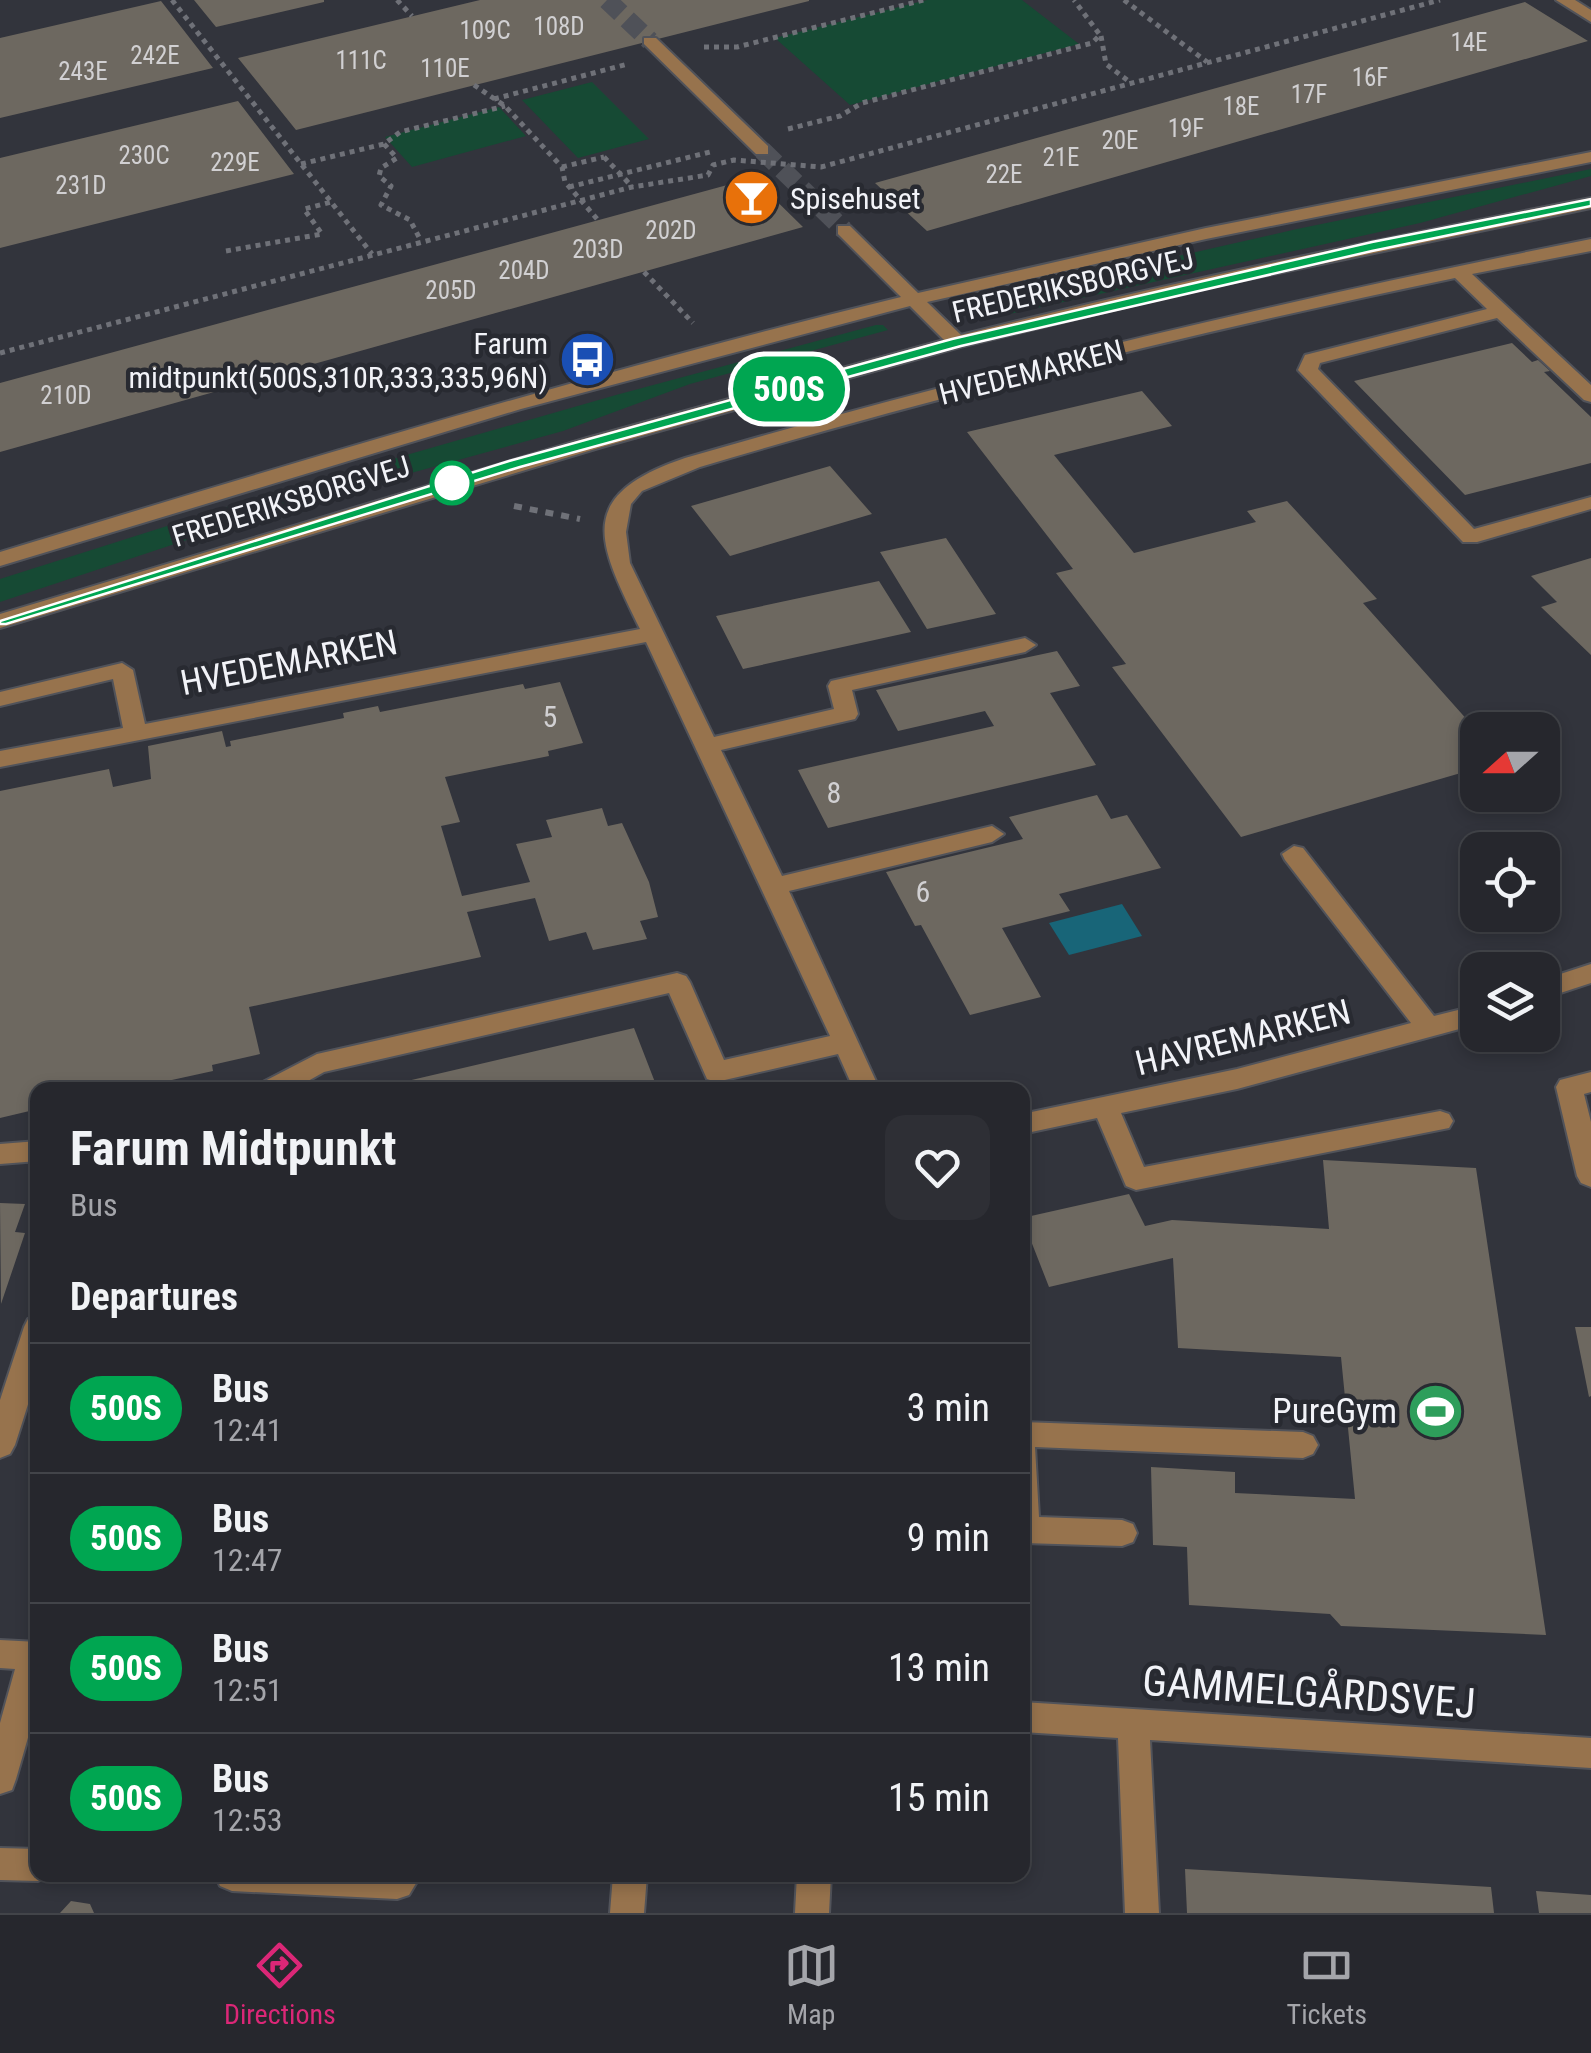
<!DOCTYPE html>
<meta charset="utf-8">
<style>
:root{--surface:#26272d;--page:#2e2f35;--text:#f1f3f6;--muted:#a4a5aa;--line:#424449;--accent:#db2777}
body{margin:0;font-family:"Roboto Condensed",sans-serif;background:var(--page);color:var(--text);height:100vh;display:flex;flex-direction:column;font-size:38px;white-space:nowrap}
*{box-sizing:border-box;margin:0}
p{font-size:32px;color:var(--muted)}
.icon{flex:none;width:55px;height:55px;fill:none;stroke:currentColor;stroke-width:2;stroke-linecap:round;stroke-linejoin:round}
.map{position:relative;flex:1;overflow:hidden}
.side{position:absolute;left:30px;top:1082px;width:1000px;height:800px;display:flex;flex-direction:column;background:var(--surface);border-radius:20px;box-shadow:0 5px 15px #0003,0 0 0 2px var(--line)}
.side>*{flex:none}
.badge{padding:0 20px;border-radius:32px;font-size:35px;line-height:65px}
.needle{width:65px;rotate:249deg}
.buttons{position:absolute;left:1460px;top:712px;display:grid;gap:20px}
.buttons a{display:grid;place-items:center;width:100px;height:100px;border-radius:20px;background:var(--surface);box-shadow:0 5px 15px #0003,0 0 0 2px var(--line);font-size:50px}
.map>.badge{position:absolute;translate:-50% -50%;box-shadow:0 0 0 5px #fff}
h2{padding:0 40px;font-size:38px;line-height:90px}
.round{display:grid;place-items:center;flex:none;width:105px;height:105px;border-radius:20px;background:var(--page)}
.headline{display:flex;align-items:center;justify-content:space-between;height:170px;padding:0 40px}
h1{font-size:48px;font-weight:700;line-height:75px}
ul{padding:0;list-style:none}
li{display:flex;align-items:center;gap:30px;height:130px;padding:0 40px;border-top:2px solid var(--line)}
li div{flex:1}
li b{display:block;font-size:38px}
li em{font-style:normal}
li .badge{min-width:110px;font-weight:700;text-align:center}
.menu{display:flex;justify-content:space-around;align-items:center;height:140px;border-top:2px solid var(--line);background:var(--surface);font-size:28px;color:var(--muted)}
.menu a{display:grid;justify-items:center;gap:5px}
.menu .selected{color:var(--accent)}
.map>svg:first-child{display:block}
.green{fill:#164a34}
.water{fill:#186578}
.building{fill:#6d6860}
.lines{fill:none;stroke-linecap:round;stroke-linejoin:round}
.minor-tunnel{stroke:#4f5158;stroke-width:19;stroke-dasharray:19 9;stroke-linecap:butt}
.minor-casing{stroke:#51535a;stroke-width:4}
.path-far1{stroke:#6f7178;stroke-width:5;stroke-dasharray:5 5;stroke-linecap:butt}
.path{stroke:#6f7178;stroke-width:6;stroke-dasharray:8 8;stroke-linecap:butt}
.minor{fill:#97734d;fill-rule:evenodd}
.path-bridge{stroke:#6f7178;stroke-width:5;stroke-dasharray:5 5;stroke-linecap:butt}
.line{fill:#00a651;stroke:#fff;stroke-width:2.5}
.stop-dot{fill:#fff;stroke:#00a651;stroke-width:5}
.labels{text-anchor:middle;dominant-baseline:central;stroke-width:9;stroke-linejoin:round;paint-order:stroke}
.far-number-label{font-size:25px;fill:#d1d0d2}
.far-poi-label{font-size:30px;fill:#f2f3f8;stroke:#282a31;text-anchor:start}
.far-street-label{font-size:30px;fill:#f2f3f8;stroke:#282a31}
.number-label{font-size:30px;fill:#d1d0d2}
.street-label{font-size:35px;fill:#f2f3f8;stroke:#282a31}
.poi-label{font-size:35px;fill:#f2f3f8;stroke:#282a31;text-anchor:end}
.near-street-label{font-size:42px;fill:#f2f3f8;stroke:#282a31}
</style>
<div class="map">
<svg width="1591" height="1913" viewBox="0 0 1591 1913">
<rect width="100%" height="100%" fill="#32343c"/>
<!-- green -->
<path class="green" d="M 927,0 L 1022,0 L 1079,44 L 850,105 L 775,38 Z
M 592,82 L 649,139 L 578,158 L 522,100 Z
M 499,107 L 526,136 L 412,167 L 385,137 Z
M 1591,169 L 1591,176 L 1420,223 L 1005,315 L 991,313 L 984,307 L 989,299 L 1297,229 Z
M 876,325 L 883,325 L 888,330 L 690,384 L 563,431 L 266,513 L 274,493 L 616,395 Z
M 249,500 L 238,523 L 0,602 L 0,579 Z"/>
<!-- water -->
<path class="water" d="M 1122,904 L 1142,936 L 1069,955 L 1049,923 Z"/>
<!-- building -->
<path class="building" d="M 194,0 L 324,0 L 324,2 L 216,27 Z
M 480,0 L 809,0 L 809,1 L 296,130 L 238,58 Z
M 161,1 L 213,68 L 0,118 L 0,38 Z
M 1525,2 L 1588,41 L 927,231 L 875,183 Z
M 238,101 L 294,174 L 0,248 L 0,158 Z
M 753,178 L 803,227 L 0,452 L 0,383 Z
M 1512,343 L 1532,362 L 1538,360 L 1550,371 L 1544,372 L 1591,417 L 1591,463 L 1465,495 L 1354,381 Z
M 1142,391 L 1172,426 L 1054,455 L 1134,553 L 1256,522 L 1247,511 L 1287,501 L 1377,599 L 1363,603 L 1478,732 L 1478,768 L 1241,837 L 1112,667 L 1126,664 L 1056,573 L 1073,569 L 967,432 Z
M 830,466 L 872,514 L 730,556 L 691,506 Z
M 946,538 L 996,614 L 927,629 L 880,552 Z
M 1591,558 L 1591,655 L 1541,607 L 1557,602 L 1531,576 Z
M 879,581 L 911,632 L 743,669 L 716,616 Z
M 1057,651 L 1080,686 L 1050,693 L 1096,765 L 828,828 L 798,770 L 994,726 L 985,711 L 898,731 L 876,690 Z
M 560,682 L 583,743 L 548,751 L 549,756 L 445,777 L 460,822 L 441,826 L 462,896 L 530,882 L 516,844 L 552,837 L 546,820 L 602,808 L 608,826 L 622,823 L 649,882 L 658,917 L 640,921 L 647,939 L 593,950 L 586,932 L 549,941 L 535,898 L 467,912 L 481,957 L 249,1007 L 260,1054 L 212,1065 L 213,1071 L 126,1090 L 38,1090 L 38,1109 L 0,1118 L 0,791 L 109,769 L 113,787 L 151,779 L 148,746 L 222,731 L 226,747 L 231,746 L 230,741 L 344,718 L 343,713 L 378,706 L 380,712 L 523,684 L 525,689 Z
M 1097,795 L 1111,819 L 1127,815 L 1161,868 L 1059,894 L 1070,911 L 1002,928 L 1041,997 L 970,1015 L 921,925 L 915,926 L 886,872 L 1023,839 L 1009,817 Z
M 634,1028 L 658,1090 L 374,1090 L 373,1089 Z
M 1323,1160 L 1476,1168 L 1546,1635 L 1341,1626 L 1330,1614 L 1189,1605 L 1187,1547 L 1153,1545 L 1151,1467 L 1235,1472 L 1235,1493 L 1355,1499 L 1341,1357 L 1178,1348 L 1173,1258 L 1049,1287 L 1022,1218 L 1129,1194 L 1145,1226 L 1172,1220 L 1329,1229 Z
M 0,1203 L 25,1204 L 15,1232 L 25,1233 L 1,1304 Z
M 1575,1327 L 1591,1327 L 1591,1396 L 1589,1397 Z
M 1185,1869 L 1491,1887 L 1494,1913 L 1187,1913 Z
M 1536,1891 L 1591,1895 L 1591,1913 L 1539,1913 Z
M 71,1901 L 90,1904 L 94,1913 L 60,1913 Z"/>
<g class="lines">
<!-- minor-tunnel -->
<path class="minor-tunnel" d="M 607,0 L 650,41
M 762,150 L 844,230"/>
<defs>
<path id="minor" d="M 1556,0 L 1575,0 L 1591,10 L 1591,22 Z
M 644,38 L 656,38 L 768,146 L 768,154 L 756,154 L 644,44 Z
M 1591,152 L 1591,162 L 1206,239 L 927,302 L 961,335 C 1170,282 1380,239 1591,198 L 1591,208 L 1191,291 L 960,347 L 602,447 L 0,628 L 0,614 L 587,438 L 944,340 L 910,306 L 521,409 L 0,566 L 0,552 C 299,461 597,371 901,297 L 838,234 L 838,226 L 850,226 L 918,293 L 1206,228 Z
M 1591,239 L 1591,251 L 1472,274 L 1591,385 L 1591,402 L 1584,400 L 1497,318 L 1320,363 L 1318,369 L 1474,529 L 1591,497 L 1591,509 L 1477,542 L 1463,542 L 1298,370 L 1305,355 L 1487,309 L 1455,278 C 1201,331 948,393 700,467 L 642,491 L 631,504 L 626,532 L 630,563 L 714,737 L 834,709 L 828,686 L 831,681 L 1025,638 L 1036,645 L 1025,652 L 852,690 L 858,714 L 855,719 L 721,750 L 782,876 L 992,826 L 1004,834 L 992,842 L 789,891 L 880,1090 L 854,1090 L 838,1054 L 716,1082 L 707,1079 L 669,993 L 324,1072 L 292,1090 L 257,1090 L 261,1083 L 317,1054 L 677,973 L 686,976 L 690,982 L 724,1060 L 830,1036 L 646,642 L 0,767 L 0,751 L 123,728 L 113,679 L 0,706 L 0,692 L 122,663 L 133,670 L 145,724 L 640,629 C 598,542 573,496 685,458 C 984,371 1286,300 1591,239 Z
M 1294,846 L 1303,848 L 1434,1016 L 1478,1005 L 1478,1024 L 1237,1089 L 1121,1113 L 1144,1167 L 1440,1111 L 1449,1114 L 1453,1121 L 1449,1128 L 1136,1190 L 1126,1186 L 1097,1118 L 1022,1134 L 1022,1114 L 1237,1069 L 1411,1023 L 1285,860 L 1282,854 Z
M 1591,964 L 1591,983 L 1542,999 L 1542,980 Z
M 1591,1072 L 1591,1092 L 1584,1094 L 1591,1122 L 1591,1187 L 1581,1183 L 1577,1176 L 1556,1087 L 1560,1080 Z
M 38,1141 L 38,1161 L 0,1164 L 0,1144 Z
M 38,1316 L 38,1373 L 15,1445 L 10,1454 L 0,1458 L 0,1400 L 24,1327 L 28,1319 Z
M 1022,1422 L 1303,1432 L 1313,1436 L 1318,1445 L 1313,1454 L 1303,1458 L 1035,1447 L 1039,1517 L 1122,1520 L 1133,1524 L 1137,1533 L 1133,1542 L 1122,1546 L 1024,1543 Z
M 0,1640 L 38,1642 L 38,1703 L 16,1779 L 12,1790 L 0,1794 L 0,1723 L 15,1669 L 0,1668 Z
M 1022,1702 L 1591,1738 L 1591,1768 L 1150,1740 L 1159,1913 L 1125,1913 L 1118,1738 L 1022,1732 Z
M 0,1848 L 38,1849 L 38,1875 L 50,1876 L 38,1881 L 0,1880 Z
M 215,1875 L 421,1875 L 409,1895 L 397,1899 L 232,1891 L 220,1886 Z
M 613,1875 L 647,1875 L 644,1913 L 610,1913 Z
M 797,1875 L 831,1875 L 829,1913 L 795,1913 Z"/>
</defs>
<!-- minor casing -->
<use href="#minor" class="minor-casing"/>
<!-- path-far1 -->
<path class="path-far1" d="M 172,0 L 372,254
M 397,0 L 412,16
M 1124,0 L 1207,62
M 1101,36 L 1106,64 L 1131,83
M 704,47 L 737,47 L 924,0
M 474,85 L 505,106 L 562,167 L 565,182 L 598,220
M 494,99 L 628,64
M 788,129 L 840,116 L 862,103 L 1092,43 L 1100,35 L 1074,0
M 384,144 L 397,158 L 381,168 L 379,176 L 391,186 L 381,205 L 410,220 L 421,241
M 301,164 L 384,144 L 400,132 L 505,106
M 562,167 L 604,157
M 625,179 L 632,187
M 569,187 L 714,151
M 226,251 L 322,234 L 304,209 L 331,202
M 644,272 L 693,323"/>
<!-- path -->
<path class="path" d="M 514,506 L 580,519"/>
<!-- minor -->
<use href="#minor" class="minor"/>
<!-- path-bridge -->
<path class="path-bridge" d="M 604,157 L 625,179
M 0,353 L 632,187 L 708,175 L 713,165 L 734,160 L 821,167 L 1440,0"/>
</g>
<!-- line -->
<path class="line" d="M 1591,199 L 1591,206 L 1372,251 L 961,346 L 520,467 L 6,624 L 0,624 L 0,621 L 509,461 L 952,339 L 1372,242 Z"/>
<!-- icons -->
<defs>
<symbol id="bar-disc" viewBox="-11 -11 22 22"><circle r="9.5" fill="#e8710a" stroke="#282a31"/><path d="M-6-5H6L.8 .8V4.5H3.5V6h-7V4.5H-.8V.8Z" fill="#fff"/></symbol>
<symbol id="bus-disc" viewBox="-11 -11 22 22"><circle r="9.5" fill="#1a4fb4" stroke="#282a31"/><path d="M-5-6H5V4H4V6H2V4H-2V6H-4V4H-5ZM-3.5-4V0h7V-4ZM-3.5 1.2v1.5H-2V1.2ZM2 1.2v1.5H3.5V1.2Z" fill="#fff"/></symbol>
<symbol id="stadium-disc" viewBox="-11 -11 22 22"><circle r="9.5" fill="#2e9e5b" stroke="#282a31"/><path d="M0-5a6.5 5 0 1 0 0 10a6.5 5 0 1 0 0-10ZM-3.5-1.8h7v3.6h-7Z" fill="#fff"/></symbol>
</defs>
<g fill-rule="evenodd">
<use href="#bar-disc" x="720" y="166" width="63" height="63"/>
<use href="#bus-disc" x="556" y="328" width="63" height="63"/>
<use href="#stadium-disc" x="1404" y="1380" width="63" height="63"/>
</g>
<!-- markers -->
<circle class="stop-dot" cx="452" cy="483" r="20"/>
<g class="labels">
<!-- far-number labels -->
<g class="far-number-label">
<text x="559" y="26">108D</text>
<text x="485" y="30">109C</text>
<text x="1469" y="42">14E</text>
<text x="155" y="55">242E</text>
<text x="361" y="60">111C</text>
<text x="445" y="68">110E</text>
<text x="83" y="71">243E</text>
<text x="1370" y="77">16F</text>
<text x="1309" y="94">17F</text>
<text x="1241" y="106">18E</text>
<text x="1186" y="128">19F</text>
<text x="1120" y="140">20E</text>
<text x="144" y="155">230C</text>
<text x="1061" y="157">21E</text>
<text x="235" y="162">229E</text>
<text x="1004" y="174">22E</text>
<text x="81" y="185">231D</text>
<text x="671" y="230">202D</text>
<text x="598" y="249">203D</text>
<text x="524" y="270">204D</text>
<text x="451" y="290">205D</text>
<text x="66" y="395">210D</text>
</g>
<!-- far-poi labels -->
<g class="far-poi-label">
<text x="790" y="198">Spisehuset</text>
<text x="548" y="343" text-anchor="end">Farum<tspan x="548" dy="34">midtpunkt(500S,310R,333,335,96N)</tspan></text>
</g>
<!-- far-street labels -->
<g class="far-street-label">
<text transform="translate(1073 285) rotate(-13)">FREDERIKSBORGVEJ</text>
<text transform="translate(1031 372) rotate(-14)">HVEDEMARKEN</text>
<text transform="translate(291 501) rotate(-17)">FREDERIKSBORGVEJ</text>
</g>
<!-- number labels -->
<g class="number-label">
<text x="550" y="716">5</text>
<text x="834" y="792">8</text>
<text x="923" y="891">6</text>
</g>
<!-- street labels -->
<g class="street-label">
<text transform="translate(289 663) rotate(-11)">HVEDEMARKEN</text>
<text transform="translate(1243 1038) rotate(-14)">HAVREMARKEN</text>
</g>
<!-- poi labels -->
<g class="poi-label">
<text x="1397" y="1411">PureGym</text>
</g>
<!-- near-street labels -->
<g class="near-street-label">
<text transform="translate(1309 1692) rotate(4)">GAMMELGÅRDSVEJ</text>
</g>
</g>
</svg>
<div class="buttons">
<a><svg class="needle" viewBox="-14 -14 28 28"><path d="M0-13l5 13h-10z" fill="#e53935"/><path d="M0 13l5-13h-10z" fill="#a4a5aa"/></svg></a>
<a><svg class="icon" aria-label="locate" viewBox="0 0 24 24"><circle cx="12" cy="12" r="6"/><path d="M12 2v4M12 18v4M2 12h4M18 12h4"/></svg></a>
<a><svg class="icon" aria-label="layers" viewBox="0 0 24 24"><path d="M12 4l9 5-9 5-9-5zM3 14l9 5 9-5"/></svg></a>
</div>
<b class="badge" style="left:789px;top:389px;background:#00a651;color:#fff">500S</b>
<section class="side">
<div class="headline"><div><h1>Farum Midtpunkt</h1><p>Bus</p></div><a class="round"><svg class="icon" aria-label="heart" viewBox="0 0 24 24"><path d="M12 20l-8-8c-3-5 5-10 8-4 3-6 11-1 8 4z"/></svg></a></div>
<h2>Departures</h2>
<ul>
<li><span class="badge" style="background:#00a651;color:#fff">500S</span><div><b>Bus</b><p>12:41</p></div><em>3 min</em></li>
<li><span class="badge" style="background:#00a651;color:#fff">500S</span><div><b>Bus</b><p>12:47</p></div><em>9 min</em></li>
<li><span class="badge" style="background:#00a651;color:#fff">500S</span><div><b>Bus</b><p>12:51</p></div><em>13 min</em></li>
<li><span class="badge" style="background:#00a651;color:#fff">500S</span><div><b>Bus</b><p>12:53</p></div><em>15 min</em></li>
</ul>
</section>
</div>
<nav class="menu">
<a class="selected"><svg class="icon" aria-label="directions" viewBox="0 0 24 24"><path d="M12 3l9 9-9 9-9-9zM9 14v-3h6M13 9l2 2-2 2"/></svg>Directions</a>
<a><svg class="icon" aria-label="map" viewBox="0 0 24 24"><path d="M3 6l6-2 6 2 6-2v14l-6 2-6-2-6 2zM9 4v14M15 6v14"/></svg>Map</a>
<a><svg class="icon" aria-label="tickets" viewBox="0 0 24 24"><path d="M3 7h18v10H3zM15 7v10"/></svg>Tickets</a>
</nav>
